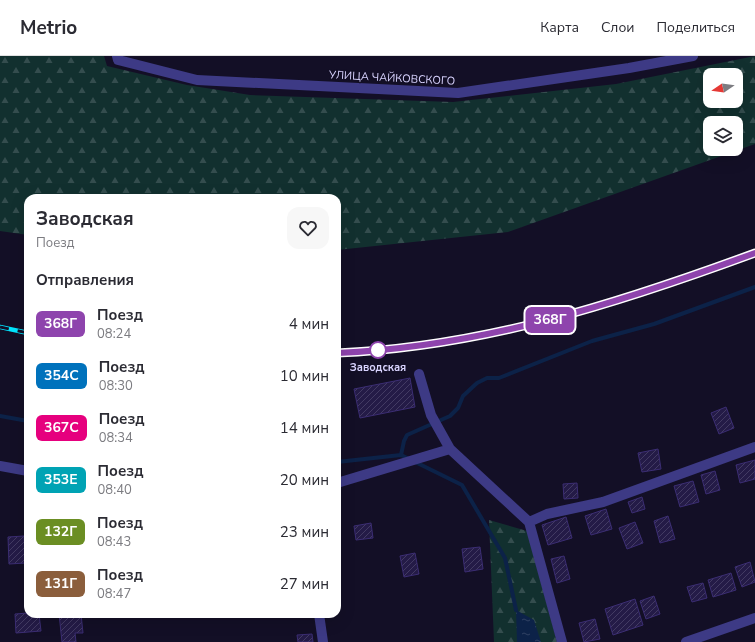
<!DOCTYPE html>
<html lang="ru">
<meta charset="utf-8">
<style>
:root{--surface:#fff;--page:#f7f7f7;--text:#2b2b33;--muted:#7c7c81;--line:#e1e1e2}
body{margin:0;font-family:"Nunito Sans",sans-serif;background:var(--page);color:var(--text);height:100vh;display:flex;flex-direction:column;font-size:15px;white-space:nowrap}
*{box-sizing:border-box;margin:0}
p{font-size:13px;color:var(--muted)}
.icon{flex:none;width:22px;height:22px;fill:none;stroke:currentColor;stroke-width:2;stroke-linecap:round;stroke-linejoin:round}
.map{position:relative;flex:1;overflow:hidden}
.details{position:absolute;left:24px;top:138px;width:317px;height:424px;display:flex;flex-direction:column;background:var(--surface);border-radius:12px;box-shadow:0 4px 16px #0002}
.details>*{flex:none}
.badge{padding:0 8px;border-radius:6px;font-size:14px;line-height:26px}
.needle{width:26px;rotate:257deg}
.controls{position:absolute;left:703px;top:12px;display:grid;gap:8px}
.controls a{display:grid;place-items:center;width:40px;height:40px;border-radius:8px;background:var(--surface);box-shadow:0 4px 16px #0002;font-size:20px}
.map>.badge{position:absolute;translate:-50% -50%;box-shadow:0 0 0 2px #fff}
h2{padding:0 12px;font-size:15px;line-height:36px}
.round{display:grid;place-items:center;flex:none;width:42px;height:42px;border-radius:12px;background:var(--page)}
.overview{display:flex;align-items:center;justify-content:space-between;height:68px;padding:0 12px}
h1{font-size:19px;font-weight:700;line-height:30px}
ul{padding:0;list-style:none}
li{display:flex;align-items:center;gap:12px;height:52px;padding:0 12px}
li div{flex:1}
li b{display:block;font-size:15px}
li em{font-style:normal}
li .badge{min-width:44px;font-weight:700;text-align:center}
header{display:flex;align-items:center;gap:24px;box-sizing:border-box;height:56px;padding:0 20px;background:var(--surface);border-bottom:1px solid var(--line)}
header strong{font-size:19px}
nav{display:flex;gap:22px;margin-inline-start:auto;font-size:14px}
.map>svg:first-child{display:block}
.forest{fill:url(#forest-firs);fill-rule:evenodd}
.water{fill:url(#water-ripples)}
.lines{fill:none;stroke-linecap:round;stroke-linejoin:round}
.stream{stroke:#0c2248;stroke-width:4}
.building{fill:url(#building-hatch);stroke:#3b2d73}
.street{stroke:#3d3a85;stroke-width:10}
.rail-casing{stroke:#00e5ff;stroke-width:4.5}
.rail{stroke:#130f26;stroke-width:3;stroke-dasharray:9;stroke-linecap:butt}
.line-casing{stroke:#fff;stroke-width:9}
.line{stroke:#8e44ad;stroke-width:6}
.stop-dot{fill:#fff;stroke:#8e44ad;stroke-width:2}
.labels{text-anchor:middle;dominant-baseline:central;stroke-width:3;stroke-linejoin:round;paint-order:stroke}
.street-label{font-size:11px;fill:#d9d4ff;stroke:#130f26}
.stop-label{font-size:11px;font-weight:bold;fill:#d9d4ff;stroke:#130f26}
</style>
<header>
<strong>Metrio</strong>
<nav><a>Карта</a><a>Слои</a><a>Поделиться</a></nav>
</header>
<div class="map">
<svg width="755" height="586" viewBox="0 0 755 586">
<defs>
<pattern id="forest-firs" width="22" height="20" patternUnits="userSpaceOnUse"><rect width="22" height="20" fill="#12302f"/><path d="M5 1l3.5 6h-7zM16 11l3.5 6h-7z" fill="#344d4e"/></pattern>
<pattern id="water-ripples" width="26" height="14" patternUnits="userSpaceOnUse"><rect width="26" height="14" fill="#0c2248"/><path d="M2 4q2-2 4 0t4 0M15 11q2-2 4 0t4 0" fill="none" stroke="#2f4163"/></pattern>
<pattern id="building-hatch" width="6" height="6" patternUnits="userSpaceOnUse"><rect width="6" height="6" fill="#241b47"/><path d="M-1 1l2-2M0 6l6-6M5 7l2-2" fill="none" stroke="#433b63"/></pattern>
</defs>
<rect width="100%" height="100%" fill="#130f26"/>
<!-- forest -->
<path class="forest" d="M 0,0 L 104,0 L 107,10 L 187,29 L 250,39 L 453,46 L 616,28 L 755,0 L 755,88 L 508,176 L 337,194 L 337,142 L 28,142 L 28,179 L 0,175 ZM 710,19 L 736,19 L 736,45 L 710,45 ZM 710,67 L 736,67 L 736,93 L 710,93 Z
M 489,464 L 527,475 L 557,586 L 494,586 Z"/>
<!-- water -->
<path class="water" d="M 516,554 L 534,564 L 541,586 L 517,586 Z"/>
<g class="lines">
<!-- stream -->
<path class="stream" d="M 0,360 L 28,365
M 401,399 L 404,385 L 407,379 L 450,360 L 458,352 L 463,340 L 477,327 L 487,322 L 499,322 L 592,285 L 654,268 L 755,231
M 337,406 L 401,399 L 462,429 L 505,502 L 516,554"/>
</g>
<!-- building -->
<path class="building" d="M 410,322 L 415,351 L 360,362 L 354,333 Z
M 726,351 L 734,372 L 719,378 L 711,357 Z
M 658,393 L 661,413 L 642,416 L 638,397 Z
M 755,404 L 755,423 L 740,427 L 736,409 Z
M 715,415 L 720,434 L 706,438 L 701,419 Z
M 693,425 L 699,446 L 680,451 L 674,430 Z
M 577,427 L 578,442 L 564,443 L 563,428 Z
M 642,441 L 645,453 L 632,457 L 628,446 Z
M 606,453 L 612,473 L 591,479 L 585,460 Z
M 668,460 L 675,483 L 660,487 L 654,465 Z
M 566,461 L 572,482 L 548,489 L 542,469 Z
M 635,466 L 643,487 L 627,493 L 619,472 Z
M 371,467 L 373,482 L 356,484 L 354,470 Z
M 24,480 L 26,507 L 9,508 L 8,481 Z
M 480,491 L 483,513 L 465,516 L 462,493 Z
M 415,497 L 419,518 L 404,521 L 400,500 Z
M 564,500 L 570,523 L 557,527 L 551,503 Z
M 750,506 L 755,526 L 742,531 L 735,511 Z
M 731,517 L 736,534 L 713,541 L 708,524 Z
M 703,527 L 707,542 L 692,546 L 687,531 Z
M 654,540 L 660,558 L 646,563 L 640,545 Z
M 635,543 L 643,569 L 613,579 L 605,553 Z
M 28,557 L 39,558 L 41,575 L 16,577 L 15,558 Z
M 59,558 L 81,558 L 83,577 L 75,577 L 76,586 L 62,586 Z
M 595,563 L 600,583 L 584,586 L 579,567 Z
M 312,578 L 313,586 L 298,586 L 297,579 Z"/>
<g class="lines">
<!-- street -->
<path class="street" d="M 117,0 L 118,4 L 197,24 L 458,37 L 629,12 L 693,0
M 419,318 L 431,359 L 450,393 L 529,466 L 562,586
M 0,410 L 28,415
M 337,427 L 450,393
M 529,466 L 547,458 L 603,446 L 755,391
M 319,558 L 323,586
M 686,586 L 755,562"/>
<defs>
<path id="rail" d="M 0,271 L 28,277
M 337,297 C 482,292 620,247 755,197"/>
</defs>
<!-- rail casing -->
<use href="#rail" class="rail-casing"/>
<!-- rail -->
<use href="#rail" class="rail"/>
</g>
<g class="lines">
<defs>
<path id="line" d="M 337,297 C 483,291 619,247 755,197"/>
</defs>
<!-- line casing -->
<use href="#line" class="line-casing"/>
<!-- line -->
<use href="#line" class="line"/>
</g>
<!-- markers -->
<circle class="stop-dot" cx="378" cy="294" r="8"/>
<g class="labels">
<!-- street labels -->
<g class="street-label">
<text transform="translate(392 22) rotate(3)">УЛИЦА ЧАЙКОВСКОГО</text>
</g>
<!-- stop labels -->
<g class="stop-label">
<text x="378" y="311">Заводская</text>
</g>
</g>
</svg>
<div class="controls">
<a><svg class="needle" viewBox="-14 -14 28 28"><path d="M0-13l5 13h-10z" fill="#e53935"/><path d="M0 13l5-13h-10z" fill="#7c7c81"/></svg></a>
<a><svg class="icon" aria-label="layers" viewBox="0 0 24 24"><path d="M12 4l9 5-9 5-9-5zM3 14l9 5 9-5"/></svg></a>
</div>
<b class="badge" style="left:550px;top:264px;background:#8e44ad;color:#fff">368Г</b>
<section class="details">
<div class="overview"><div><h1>Заводская</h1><p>Поезд</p></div><a class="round"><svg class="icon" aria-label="heart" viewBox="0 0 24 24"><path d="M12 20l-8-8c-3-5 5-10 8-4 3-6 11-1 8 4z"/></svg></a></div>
<h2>Отправления</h2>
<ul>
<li><span class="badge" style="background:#8e44ad;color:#fff">368Г</span><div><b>Поезд</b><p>08:24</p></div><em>4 мин</em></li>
<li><span class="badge" style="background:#0072bc;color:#fff">354С</span><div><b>Поезд</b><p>08:30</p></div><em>10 мин</em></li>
<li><span class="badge" style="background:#e6007e;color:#fff">367С</span><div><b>Поезд</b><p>08:34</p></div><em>14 мин</em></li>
<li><span class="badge" style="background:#00a3b4;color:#fff">353Е</span><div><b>Поезд</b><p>08:40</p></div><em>20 мин</em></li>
<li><span class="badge" style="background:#6b8e23;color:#fff">132Г</span><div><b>Поезд</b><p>08:43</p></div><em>23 мин</em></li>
<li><span class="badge" style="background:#8b5e3c;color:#fff">131Г</span><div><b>Поезд</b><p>08:47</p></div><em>27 мин</em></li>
</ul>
</section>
</div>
